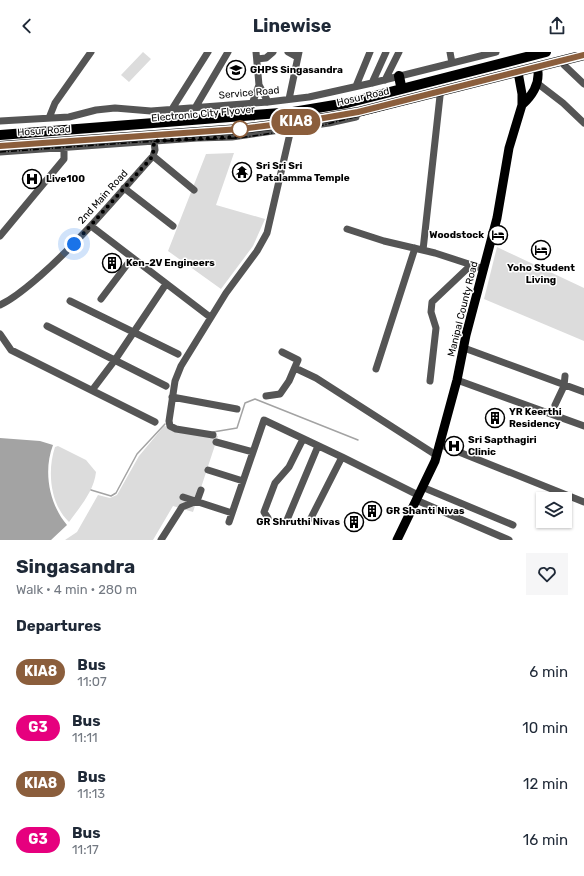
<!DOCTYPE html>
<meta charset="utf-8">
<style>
:root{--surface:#fff;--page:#f6f6f7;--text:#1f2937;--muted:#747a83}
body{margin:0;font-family:Rubik,sans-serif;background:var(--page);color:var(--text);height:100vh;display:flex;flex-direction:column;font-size:15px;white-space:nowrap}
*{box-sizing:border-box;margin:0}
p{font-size:13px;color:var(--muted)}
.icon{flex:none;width:22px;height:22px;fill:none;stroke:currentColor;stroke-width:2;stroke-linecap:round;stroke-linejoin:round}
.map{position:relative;height:488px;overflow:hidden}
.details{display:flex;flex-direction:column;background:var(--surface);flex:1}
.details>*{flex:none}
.badge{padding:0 8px;border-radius:13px;font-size:14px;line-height:26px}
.buttons{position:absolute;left:536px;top:440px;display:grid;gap:8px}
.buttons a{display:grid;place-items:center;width:36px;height:36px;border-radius:0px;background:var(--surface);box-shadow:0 1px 3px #0004;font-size:20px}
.you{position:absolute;width:20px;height:20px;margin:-10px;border:3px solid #fff;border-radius:50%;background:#1a73e8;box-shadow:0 0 0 6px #1a73e833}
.map>.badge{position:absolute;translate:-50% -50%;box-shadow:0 0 0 2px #fff}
h2{padding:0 16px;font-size:15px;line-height:36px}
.round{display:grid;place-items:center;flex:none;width:42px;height:42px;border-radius:0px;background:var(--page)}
.headline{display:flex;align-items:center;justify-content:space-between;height:68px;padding:0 16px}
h1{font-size:19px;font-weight:700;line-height:30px}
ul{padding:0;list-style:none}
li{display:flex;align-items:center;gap:12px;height:56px;padding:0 16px}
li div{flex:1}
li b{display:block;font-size:15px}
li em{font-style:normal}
li .badge{min-width:44px;font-weight:700;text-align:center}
header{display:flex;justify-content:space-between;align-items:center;height:52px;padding:0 16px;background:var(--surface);font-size:18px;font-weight:700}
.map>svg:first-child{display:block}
.green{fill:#dcdcdc}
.water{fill:#a3a3a3}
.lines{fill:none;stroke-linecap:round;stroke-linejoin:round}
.stream{stroke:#a3a3a3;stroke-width:1.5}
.minor{stroke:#555;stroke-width:7}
.major{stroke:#000;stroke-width:9}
.highway{stroke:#000;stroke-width:10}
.rail{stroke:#000;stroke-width:1.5;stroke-dasharray:6 2 1 2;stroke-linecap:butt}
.line-casing{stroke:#fff;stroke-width:9}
.line{stroke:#8b5e3c;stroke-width:6}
.walk{stroke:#000;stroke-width:4;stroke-dasharray:0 7.2}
.stop-dot{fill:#fff;stroke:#8b5e3c;stroke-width:2}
.labels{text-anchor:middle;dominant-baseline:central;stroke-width:3;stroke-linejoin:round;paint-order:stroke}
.poi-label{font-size:10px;font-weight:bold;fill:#000;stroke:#fff;text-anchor:start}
.street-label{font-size:10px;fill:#000;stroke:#fff}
</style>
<header><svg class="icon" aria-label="back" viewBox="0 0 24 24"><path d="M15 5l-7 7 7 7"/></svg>Linewise<svg class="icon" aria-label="share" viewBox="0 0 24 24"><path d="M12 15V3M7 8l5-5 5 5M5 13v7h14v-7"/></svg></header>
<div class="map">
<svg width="584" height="488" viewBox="0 0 584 488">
<rect width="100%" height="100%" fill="#fff"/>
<!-- green -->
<path class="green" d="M 143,0 L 151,7 L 129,30 L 121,23 Z
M 234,101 L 216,153 L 265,167 L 253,194 L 221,237 L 168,199 L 206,102 Z
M 497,195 L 584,236 L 584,289 L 484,247 Z
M 164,374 L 218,384 L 193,460 L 173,454 L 153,488 L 65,488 L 77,480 L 98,443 L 110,446 L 117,443 L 139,404 Z
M 58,394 L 86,408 L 96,420 C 94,439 80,455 69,470 C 50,452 47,419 55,395 Z"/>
<!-- water -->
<path class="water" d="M 0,386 L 40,389 L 53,393 C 43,419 49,452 67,473 L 51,488 L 0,488 Z"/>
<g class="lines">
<!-- stream -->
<path class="stream" d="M 213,380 L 237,376 L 245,351 L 255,347 L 358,388
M 91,438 L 111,444 L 116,441 L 137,402 L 165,372"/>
<!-- minor -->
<path class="minor" d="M 256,0 L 259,33 L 268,50
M 288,0 L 297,5
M 450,0 L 452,11
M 257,7 L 266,6 L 273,0
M 564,13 L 584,32
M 385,28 L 399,0
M 372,31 L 386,0
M 537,31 L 563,51 L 584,71
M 356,34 L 370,0
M 289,47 L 299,0
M 252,52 L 259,33
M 195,56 L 228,0
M 172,57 L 208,0
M 49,66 L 55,51 L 91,0
M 0,69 L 69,65 L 96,58 L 115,56 L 151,59 L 268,50 L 309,45 L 372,31 L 496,0
M 0,100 L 197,86 L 232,85 L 329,71 L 356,65
M 153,104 L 194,138
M 124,136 L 173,174
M 91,174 L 210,265
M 347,177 L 384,189 L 435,201 L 484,217
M 0,184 L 64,107 L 64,95
M 423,198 L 440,44
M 101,247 L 132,206
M 70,249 L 178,302
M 0,253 C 15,246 27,235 40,224 C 81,188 116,145 153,104 L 155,98 L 154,89
M 47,274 L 166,334
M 0,282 L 11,298 L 155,370
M 464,296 L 584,340
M 295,316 L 316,326 L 436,403
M 376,317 L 415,196
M 457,328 L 584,374
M 430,329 L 436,276 L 431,260 L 432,250 L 471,213
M 93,337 L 115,308 L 166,232
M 266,344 L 280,342 L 289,329 L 298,308 L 282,300
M 172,345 L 237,357
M 555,353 L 564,334 L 565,324
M 213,383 L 176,377 L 170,374 L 169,369 L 175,329 L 181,314 L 226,241 L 257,199 L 267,181 L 291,77
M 216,390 L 253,400
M 439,392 L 584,450
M 208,418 L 243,429
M 422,435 L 513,473
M 183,445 L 232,461
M 416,448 L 509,488
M 197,449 L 201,438
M 268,466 L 264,460 L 275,431 L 289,415 L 303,387
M 311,466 L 342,405 L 418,443
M 287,468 L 318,394
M 229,470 L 264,368 L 342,405
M 161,488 L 182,455 L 197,449"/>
<!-- major -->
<path class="major" d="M 522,53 C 532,44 539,33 538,20
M 397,488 L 435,409 L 457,328 L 466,283 L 497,166 L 509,96 L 522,53 L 522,42 L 518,20"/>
<!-- highway -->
<path class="highway" d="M 399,24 L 401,34
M 0,83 L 293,60 L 347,51 L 546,0
M 0,94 L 240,77 L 312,68 L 358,60 L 584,3"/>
<!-- rail -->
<path class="rail" d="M 0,100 L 140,90 L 238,86 L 316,75 L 584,6"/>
</g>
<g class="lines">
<defs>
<path id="line" d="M 0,94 L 240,77 L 312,68 L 358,60 L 584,3"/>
</defs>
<!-- line casing -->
<use href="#line" class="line-casing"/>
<!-- line -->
<use href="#line" class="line"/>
<!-- walk -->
<path class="walk" d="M 74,192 L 153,104 L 154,89 L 232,85 L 242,84 L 240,77"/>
</g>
<!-- icons -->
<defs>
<symbol id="school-ring" viewBox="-11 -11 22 22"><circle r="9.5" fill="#fff" stroke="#000" stroke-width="1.5"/><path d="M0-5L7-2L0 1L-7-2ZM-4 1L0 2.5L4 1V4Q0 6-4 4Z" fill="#000"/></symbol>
<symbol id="temple-ring" viewBox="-11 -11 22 22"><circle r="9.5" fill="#fff" stroke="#000" stroke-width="1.5"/><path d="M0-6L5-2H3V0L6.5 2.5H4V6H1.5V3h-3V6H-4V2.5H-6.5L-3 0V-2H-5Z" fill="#000"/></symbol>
<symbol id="hospital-ring" viewBox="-11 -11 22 22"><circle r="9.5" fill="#fff" stroke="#000" stroke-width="1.5"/><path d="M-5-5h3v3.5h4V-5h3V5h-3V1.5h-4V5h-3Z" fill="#000"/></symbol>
<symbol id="hotel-ring" viewBox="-11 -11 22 22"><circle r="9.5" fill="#fff" stroke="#000" stroke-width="1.5"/><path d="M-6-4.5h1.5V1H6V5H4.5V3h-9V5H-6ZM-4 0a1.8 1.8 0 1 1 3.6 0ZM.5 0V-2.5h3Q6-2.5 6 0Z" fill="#000"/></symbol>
<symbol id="building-ring" viewBox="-11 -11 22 22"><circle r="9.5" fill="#fff" stroke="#000" stroke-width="1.5"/><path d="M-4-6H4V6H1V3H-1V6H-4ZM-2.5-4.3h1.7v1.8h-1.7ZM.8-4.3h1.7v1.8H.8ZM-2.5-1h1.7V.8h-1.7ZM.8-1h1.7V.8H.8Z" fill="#000"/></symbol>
</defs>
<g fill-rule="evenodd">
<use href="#school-ring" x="225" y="7" width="22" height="22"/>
<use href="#temple-ring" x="231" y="109" width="22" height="22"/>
<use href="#hospital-ring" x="21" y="116" width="22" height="22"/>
<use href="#hotel-ring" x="487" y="172" width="22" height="22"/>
<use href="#hotel-ring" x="530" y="187" width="22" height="22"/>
<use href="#building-ring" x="101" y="200" width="22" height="22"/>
<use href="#building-ring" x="484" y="355" width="22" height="22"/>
<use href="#hospital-ring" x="443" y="383" width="22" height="22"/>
<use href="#building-ring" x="361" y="448" width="22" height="22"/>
<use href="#building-ring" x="343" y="459" width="22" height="22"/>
</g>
<!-- markers -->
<circle class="stop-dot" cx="240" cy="77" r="8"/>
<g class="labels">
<!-- poi labels -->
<g class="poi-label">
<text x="250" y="18">GHPS Singasandra</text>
<text x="256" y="114">Sri Sri Sri<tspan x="256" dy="12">Patalamma Temple</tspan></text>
<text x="46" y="127">Live100</text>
<text x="484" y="183" text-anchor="end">Woodstock</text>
<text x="126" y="211">Ken-2V Engineers</text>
<text x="541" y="216" text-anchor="middle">Yoho Student<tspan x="541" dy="12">Living</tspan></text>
<text x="509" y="360">YR Keerthi<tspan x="509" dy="12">Residency</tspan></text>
<text x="468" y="388">Sri Sapthagiri<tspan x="468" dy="12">Clinic</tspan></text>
<text x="386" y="459">GR Shanti Nivas</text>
<text x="340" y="470" text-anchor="end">GR Shruthi Nivas</text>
</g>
<!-- street labels -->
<g class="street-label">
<text transform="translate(249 41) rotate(-5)">Service Road</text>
<text transform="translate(363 45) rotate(-13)">Hosur Road</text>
<text transform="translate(203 62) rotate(-5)">Electronic City Flyover</text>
<text transform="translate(44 79) rotate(-4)">Hosur Road</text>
<text transform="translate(103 145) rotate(-48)">2nd Main Road</text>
<text transform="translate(463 257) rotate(-76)">Manipal County Road</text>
</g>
</g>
</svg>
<div class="buttons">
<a><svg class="icon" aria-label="layers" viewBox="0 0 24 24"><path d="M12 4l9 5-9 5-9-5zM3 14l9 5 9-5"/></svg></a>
</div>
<div class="you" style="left:74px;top:192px"></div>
<b class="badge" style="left:296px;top:70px;background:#8b5e3c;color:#fff">KIA8</b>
</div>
<section class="details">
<div class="headline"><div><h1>Singasandra</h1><p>Walk · 4 min · 280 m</p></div><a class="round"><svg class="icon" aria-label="heart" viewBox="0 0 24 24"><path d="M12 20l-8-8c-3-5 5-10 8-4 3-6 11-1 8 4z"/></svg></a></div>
<h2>Departures</h2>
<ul>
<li><span class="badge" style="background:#8b5e3c;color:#fff">KIA8</span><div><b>Bus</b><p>11:07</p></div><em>6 min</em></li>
<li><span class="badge" style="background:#e6007e;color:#fff">G3</span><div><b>Bus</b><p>11:11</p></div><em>10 min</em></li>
<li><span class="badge" style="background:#8b5e3c;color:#fff">KIA8</span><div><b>Bus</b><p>11:13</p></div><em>12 min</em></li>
<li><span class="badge" style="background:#e6007e;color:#fff">G3</span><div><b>Bus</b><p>11:17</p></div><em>16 min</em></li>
</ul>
</section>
